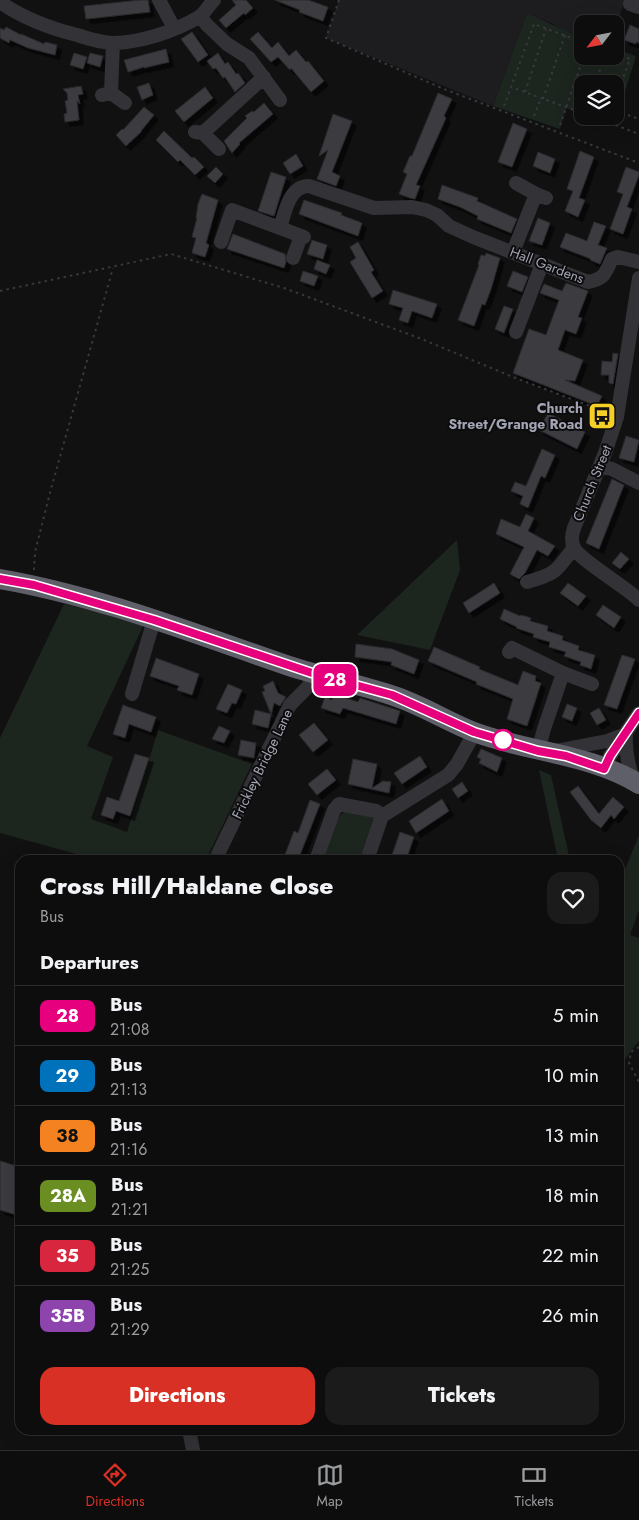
<!DOCTYPE html>
<style>
:root{--surface:#0d0d0e;--page:#1b1b1c;--text:#f1f3f6;--muted:#9a9c9e;--line:#2d2d2e;--accent:#d93025}
body{margin:0;font-family:Jost,sans-serif;background:var(--page);color:var(--text);height:100vh;display:flex;flex-direction:column;font-size:19px;white-space:nowrap}
*{box-sizing:border-box;margin:0}
p{font-size:16px;color:var(--muted)}
.icon{flex:none;width:28px;height:28px;fill:none;stroke:currentColor;stroke-width:2;stroke-linecap:round;stroke-linejoin:round}
.map{position:relative;flex:1;overflow:hidden}
.drawer{position:absolute;left:15px;top:855px;width:609px;height:580px;display:flex;flex-direction:column;background:var(--surface);border-radius:15px;box-shadow:0 5px 20px #0002,0 0 0 1px var(--line)}
.drawer>*{flex:none}
.badge{padding:0 10px;border-radius:8px;font-size:18px;line-height:32px}
.needle{width:32px;rotate:238deg}
.fabs{position:absolute;left:574px;top:15px;display:grid;gap:10px}
.fabs a{display:grid;place-items:center;width:50px;height:50px;border-radius:10px;background:var(--surface);box-shadow:0 5px 20px #0002,0 0 0 1px var(--line);font-size:25px}
.map>.badge{position:absolute;translate:-50% -50%;box-shadow:0 0 0 2px #fff}
h2{padding:0 25px;font-size:19px;line-height:45px}
.round{display:grid;place-items:center;flex:none;width:52px;height:52px;border-radius:15px;background:var(--page)}
.overview{display:flex;align-items:center;justify-content:space-between;height:85px;padding:0 25px}
h1{font-size:24px;font-weight:800;line-height:38px}
.button{display:flex;gap:10px;margin-top:auto;padding:10px 25px}
.button a{flex:1;height:58px;border-radius:15px;background:var(--accent);color:#fff;font-size:20px;font-weight:800;line-height:58px;text-align:center}
.button a+a{background:var(--page);color:var(--text)}
ul{padding:0;list-style:none}
li{display:flex;align-items:center;gap:15px;height:60px;padding:0 25px;border-top:1px solid var(--line)}
li div{flex:1}
li b{display:block;font-size:19px}
li em{font-style:normal}
li .badge{min-width:55px;font-weight:700;text-align:center}
.dock{display:flex;justify-content:space-around;align-items:center;height:70px;border-top:1px solid var(--line);background:var(--surface);font-size:14px;color:var(--muted)}
.dock a{display:grid;justify-items:center;gap:2px}
.dock .active{color:var(--accent)}
.map>svg:first-child{display:block}
.built{fill:#1d1d1f}
.green{fill:#1d251f}
.building{fill:#3b3b3f;stroke:#2b2b2e;filter:url(#shadow)}
.lines{fill:none;stroke-linecap:round;stroke-linejoin:round}
.path{stroke:#38393e;stroke-width:2;stroke-dasharray:2.5 4;stroke-linecap:butt}
.minor{stroke:#323237;stroke-width:14}
.highway{stroke:#5e5f68;stroke-width:20}
.line-casing{stroke:#fff;stroke-width:11}
.line{stroke:#e6007e;stroke-width:8}
.stop-dot{fill:#fff;stroke:#e6007e;stroke-width:2.5}
.labels{text-anchor:middle;dominant-baseline:central;stroke-width:4;stroke-linejoin:round;paint-order:stroke}
.street-label{font-size:14px;fill:#a2a4b3;stroke:#0c0c0d}
.poi-label{font-size:14px;font-weight:bold;fill:#a2a4b3;stroke:#0c0c0d;text-anchor:end}
</style>
<div class="map">
<svg width="639" height="1450" viewBox="0 0 639 1450">
<defs>
<filter id="shadow"><feDropShadow dx="4.5" dy="4.5" stdDeviation="0" flood-color="#0009"/></filter>
</defs>
<rect width="100%" height="100%" fill="#111112"/>
<!-- built -->
<path class="built" d="M 339,0 L 625,0 L 615,29 L 615,24 L 582,24 L 582,37 L 560,29 L 553,24 L 527,13 L 493,106 L 326,38 Z"/>
<!-- green -->
<path class="green" d="M 527,13 C 546,21 563,31 582,37 L 582,56 L 615,56 L 615,49 L 636,56 L 615,124 L 593,116 L 615,116 L 615,84 L 582,84 L 582,113 L 566,108 L 560,129 L 493,106 Z
M 457,540 L 460,570 L 430,650 L 357,635 Z
M 64,604 L 145,622 L 87,746 L 113,757 L 91,819 L 127,832 L 158,730 L 252,764 L 206,860 L 98,860 L 0,833 L 0,738 Z
M 539,770 L 551,775 L 570,860 L 558,860 Z
M 348,810 L 371,815 L 375,819 L 363,860 L 322,860 C 327,846 333,815 348,810 Z
M 639,835 L 639,910 L 630,935 L 639,938 L 639,1041 L 619,1067 L 619,879 L 622,877 Z"/>
<!-- building -->
<path class="building" d="M 140,0 L 148,0 L 150,12 L 86,19 L 84,6 Z
M 232,0 L 246,0 L 253,8 L 245,15 L 244,13 L 226,28 L 219,20 L 236,5 Z
M 275,0 L 308,0 L 328,7 L 323,21 L 299,12 L 300,10 Z
M 630,25 L 639,29 L 639,43 L 636,42 L 636,44 L 624,40 Z
M 6,27 L 21,35 L 21,34 L 44,44 L 45,42 L 57,45 L 55,55 L 28,48 L 10,40 L 9,43 L 0,38 L 0,28 L 4,30 Z
M 192,32 L 208,55 L 198,62 L 181,39 Z
M 258,32 L 272,48 L 278,42 L 289,56 L 296,50 L 306,62 L 308,61 L 324,81 L 311,92 L 291,68 L 290,70 L 278,57 L 271,62 L 250,39 Z
M 166,49 L 169,62 L 144,68 L 144,67 L 128,72 L 124,60 Z
M 74,53 L 87,57 L 83,69 L 70,65 Z
M 90,53 L 103,56 L 100,67 L 87,63 Z
M 218,53 L 225,64 L 228,62 L 236,74 L 238,73 L 245,83 L 235,92 L 225,77 L 223,78 L 216,68 L 213,69 L 207,61 Z
M 149,83 L 153,95 L 142,100 L 137,87 Z
M 81,86 L 83,94 L 78,95 L 80,104 L 77,101 L 79,120 L 65,122 L 64,114 L 67,113 L 65,101 L 68,100 L 67,93 L 63,89 Z
M 205,87 L 213,98 L 184,122 L 175,111 Z
M 438,93 L 452,99 L 444,116 L 446,118 L 416,185 L 420,186 L 415,199 L 410,198 L 399,194 L 407,174 L 403,172 L 410,156 L 412,156 Z
M 264,103 L 273,114 L 239,143 L 240,144 L 232,153 L 224,141 L 247,118 L 245,116 L 252,111 L 254,112 Z
M 144,107 L 154,115 L 141,131 L 142,131 L 126,146 L 116,135 L 122,129 L 123,130 Z
M 333,114 L 352,121 L 332,172 L 340,176 L 336,186 L 317,179 L 328,150 L 319,156 Z
M 513,123 L 527,129 L 512,167 L 498,162 Z
M 164,131 L 192,158 L 194,157 L 204,167 L 195,175 L 180,160 L 178,162 L 156,140 Z
M 580,151 L 594,157 L 579,198 L 585,200 L 578,217 L 565,211 L 573,191 L 567,189 Z
M 538,152 L 555,159 L 550,173 L 533,166 Z
M 296,154 L 303,166 L 290,174 L 283,163 Z
M 216,167 L 223,174 L 215,183 L 207,176 Z
M 626,167 L 639,172 L 639,175 L 627,207 L 632,209 L 623,234 L 610,229 L 623,194 L 617,192 Z
M 271,172 L 286,177 L 274,216 L 258,211 Z
M 442,185 L 478,198 L 477,201 L 517,219 L 511,233 L 477,219 L 478,216 L 460,207 L 438,199 Z
M 202,194 L 218,200 L 206,243 L 209,245 L 205,257 L 192,253 L 196,238 L 192,237 L 197,218 L 196,218 L 198,204 Z
M 304,200 L 342,213 L 341,215 L 362,223 L 358,236 L 299,214 Z
M 538,218 L 550,223 L 542,245 L 529,241 Z
M 594,222 L 606,226 L 598,245 L 607,248 L 600,264 L 590,260 L 591,259 L 560,247 L 566,233 L 587,241 Z
M 233,234 L 285,254 L 286,262 L 284,268 L 227,249 Z
M 312,240 L 327,245 L 323,259 L 307,254 Z
M 358,242 L 374,270 L 371,272 L 383,291 L 372,298 L 350,262 L 356,258 L 350,247 Z
M 486,253 L 500,258 L 491,289 L 485,305 L 482,304 L 474,326 L 458,320 L 479,265 L 478,264 L 481,255 L 485,256 Z
M 317,260 L 330,265 L 326,274 L 314,269 Z
M 303,271 L 318,276 L 314,286 L 300,281 Z
M 513,271 L 528,277 L 522,292 L 507,286 Z
M 566,283 L 588,291 L 578,317 L 582,318 L 576,334 L 565,330 L 558,350 L 583,360 L 575,381 L 565,380 L 602,396 L 597,406 L 513,373 L 529,329 L 546,335 L 559,300 L 540,293 L 544,284 L 562,291 Z
M 393,290 L 437,304 L 432,318 L 412,311 L 408,323 L 399,320 L 403,308 L 389,304 Z
M 504,306 L 513,309 L 504,333 L 495,329 Z
M 613,353 L 618,354 L 613,384 L 609,383 L 609,375 L 601,375 L 602,361 L 612,362 Z
M 548,413 L 585,432 L 577,449 L 539,430 Z
M 626,436 L 639,440 L 634,462 L 619,458 Z
M 542,449 L 555,455 L 545,478 L 541,476 L 528,508 L 520,504 L 523,496 L 511,491 L 515,482 L 526,486 Z
M 612,479 L 624,485 L 599,549 L 586,543 Z
M 526,514 L 534,518 L 528,531 L 555,546 L 548,556 L 537,550 L 525,573 L 519,579 L 510,574 L 524,547 L 496,534 L 501,519 L 520,527 Z
M 621,552 L 629,559 L 620,569 L 612,563 Z
M 494,583 L 500,593 L 469,613 L 463,603 Z
M 568,583 L 586,596 L 578,606 L 560,593 Z
M 603,605 L 621,617 L 614,628 L 596,615 Z
M 504,609 L 520,616 L 521,615 L 531,618 L 530,621 L 548,626 L 547,631 L 563,636 L 562,640 L 579,646 L 578,650 L 595,655 L 591,669 L 580,665 L 581,662 L 564,656 L 566,652 L 549,647 L 550,642 L 533,637 L 534,634 L 516,628 L 517,627 L 500,619 Z
M 356,644 L 392,649 L 419,660 L 414,674 L 391,665 L 392,662 L 355,657 Z
M 434,647 L 480,667 L 479,669 L 518,685 L 523,671 L 536,676 L 535,681 L 541,683 L 527,726 L 507,719 L 513,699 L 476,684 L 477,682 L 428,661 Z
M 622,655 L 635,659 L 617,709 L 604,705 Z
M 156,658 L 199,674 L 192,695 L 177,690 L 179,686 L 150,676 Z
M 273,681 L 278,693 L 286,697 L 280,706 L 274,703 L 268,728 L 252,724 L 255,710 L 271,714 L 262,692 L 265,691 L 263,686 Z
M 228,684 L 242,690 L 236,704 L 232,703 L 227,713 L 216,709 Z
M 334,694 L 358,702 L 360,698 L 400,711 L 396,724 L 343,708 L 340,714 L 321,708 L 325,697 L 332,700 Z
M 567,704 L 577,708 L 572,721 L 562,717 Z
M 123,705 L 156,717 L 151,732 L 129,724 L 125,738 L 113,734 Z
M 599,708 L 606,720 L 597,725 L 590,713 Z
M 314,723 L 328,740 L 313,752 L 299,735 Z
M 219,726 L 230,731 L 224,743 L 212,739 Z
M 241,740 L 256,743 L 254,758 L 238,755 Z
M 481,749 L 502,758 L 497,772 L 479,763 L 481,759 L 477,757 Z
M 135,754 L 149,758 L 130,816 L 116,811 L 113,819 L 101,815 L 107,797 L 119,801 Z
M 420,756 L 427,767 L 402,784 L 394,773 Z
M 353,759 L 377,764 L 372,788 L 383,781 L 391,782 L 389,793 L 348,784 Z
M 327,769 L 336,780 L 317,795 L 308,784 Z
M 462,782 L 468,791 L 458,798 L 452,789 Z
M 578,786 L 599,814 L 613,797 L 624,807 L 614,819 L 611,815 L 601,828 L 591,820 L 570,792 Z
M 442,799 L 449,811 L 416,833 L 409,821 Z
M 310,800 L 320,804 L 298,860 L 283,860 L 294,831 L 298,833 Z
M 400,832 L 414,837 L 406,860 L 392,855 Z
M 0,1161 L 20,1167 L 20,1216 L 0,1210 Z"/>
<g class="lines">
<!-- path -->
<path class="path" d="M 339,0 L 326,38 L 444,89 L 639,163
M 582,42 L 534,24 L 511,87 L 582,113
M 615,53 L 630,59 L 615,100
M 595,84 L 605,56
M 525,92 L 546,29
M 543,99 L 565,35
M 504,106 L 511,87
M 628,115 L 639,119
M 534,116 L 541,98
M 591,116 L 639,134
M 607,123 L 609,116
M 560,125 L 584,56
M 0,291 L 171,254 L 284,288 L 419,338 L 513,377 L 606,412
M 34,570 L 35,552 L 51,489 L 113,268
M 639,1047 L 631,1052 L 629,1063 L 639,1082"/>
<!-- minor -->
<path class="minor" d="M 159,0 L 174,28
M 0,2 C 24,19 49,28 77,35 C 89,39 102,43 115,43 C 143,42 175,31 199,17 C 205,13 209,5 214,0
M 630,4 L 639,7
M 200,16 L 207,25 L 227,44 L 249,58 L 280,100
M 111,93 L 113,43
M 102,95 L 111,93 L 125,103
M 195,132 L 203,133 L 219,149
M 203,133 L 264,77
M 516,183 L 536,194
M 280,228 C 285,212 289,186 309,186 L 374,208 L 412,207 L 426,210 L 437,215 L 449,226 L 473,237 L 588,282 C 605,279 605,273 612,259 L 618,257 L 639,262
M 221,242 L 232,210 L 304,237
M 513,252 L 536,194 L 546,198
M 293,258 L 301,236
M 639,278 L 617,417 L 605,453 L 574,528 C 572,534 571,542 574,548 C 580,560 626,587 639,600
M 516,332 L 542,264
M 600,466 L 612,469 L 639,483
M 527,582 C 556,574 557,571 574,547
M 509,652 L 512,648 L 563,673 L 592,684
M 132,694 L 154,620
M 538,751 L 544,729 L 563,673
M 555,751 L 607,741 L 626,734 C 625,751 628,766 634,781
M 604,769 L 610,756 L 639,713
M 217,860 L 218,854 L 290,705 C 299,695 311,687 315,674
M 316,860 L 334,810 L 339,804 L 376,811 L 382,816
M 367,860 L 382,816 L 448,775 L 457,764 L 475,732
M 189,1430 L 193,1450"/>
<!-- highway -->
<path class="highway" d="M 0,579 C 99,596 195,634 289,666 C 323,677 358,684 391,695 C 420,704 446,721 474,732 C 527,752 591,754 639,784"/>
</g>
<g class="lines">
<defs>
<path id="line" d="M 0,579 L 34,585 L 154,620 L 315,674 L 392,695 L 474,732 L 538,751 L 566,756 L 604,769 L 610,756 L 639,713"/>
</defs>
<!-- line casing -->
<use href="#line" class="line-casing"/>
<!-- line -->
<use href="#line" class="line"/>
</g>
<!-- icons -->
<defs>
<symbol id="bus-square" viewBox="-11 -11 22 22"><rect x="-9" y="-9" width="18" height="18" rx="4" fill="#f5ce26" stroke="#0c0c0d"/><path d="M-5-6H5V4H4V6H2V4H-2V6H-4V4H-5ZM-3.5-4V0h7V-4ZM-3.5 1.2v1.5H-2V1.2ZM2 1.2v1.5H3.5V1.2Z" fill="#111"/></symbol>
</defs>
<g fill-rule="evenodd">
<use href="#bus-square" x="586" y="400" width="32" height="32"/>
</g>
<!-- markers -->
<circle class="stop-dot" cx="503" cy="740" r="10"/>
<g class="labels">
<!-- street labels -->
<g class="street-label">
<text transform="translate(547 265) rotate(21)">Hall Gardens</text>
<text transform="translate(592 483) rotate(-68)">Church Street</text>
<text transform="translate(262 764) rotate(-64)">Frickley Bridge Lane</text>
</g>
<!-- poi labels -->
<g class="poi-label">
<text x="583" y="408">Church<tspan x="583" dy="16">Street/Grange Road</tspan></text>
</g>
</g>
</svg>
<div class="fabs">
<a><svg class="needle" viewBox="-14 -14 28 28"><path d="M0-13l5 13h-10z" fill="#e53935"/><path d="M0 13l5-13h-10z" fill="#9a9c9e"/></svg></a>
<a><svg class="icon" aria-label="layers" viewBox="0 0 24 24"><path d="M12 4l9 5-9 5-9-5zM3 14l9 5 9-5"/></svg></a>
</div>
<b class="badge" style="left:335px;top:680px;background:#e6007e;color:#fff">28</b>
<section class="drawer">
<div class="overview"><div><h1>Cross Hill/Haldane Close</h1><p>Bus</p></div><a class="round"><svg class="icon" aria-label="heart" viewBox="0 0 24 24"><path d="M12 20l-8-8c-3-5 5-10 8-4 3-6 11-1 8 4z"/></svg></a></div>
<h2>Departures</h2>
<ul>
<li><span class="badge" style="background:#e6007e;color:#fff">28</span><div><b>Bus</b><p>21:08</p></div><em>5 min</em></li>
<li><span class="badge" style="background:#0072bc;color:#fff">29</span><div><b>Bus</b><p>21:13</p></div><em>10 min</em></li>
<li><span class="badge" style="background:#f58220;color:#111">38</span><div><b>Bus</b><p>21:16</p></div><em>13 min</em></li>
<li><span class="badge" style="background:#6b8e23;color:#fff">28A</span><div><b>Bus</b><p>21:21</p></div><em>18 min</em></li>
<li><span class="badge" style="background:#d7263d;color:#fff">35</span><div><b>Bus</b><p>21:25</p></div><em>22 min</em></li>
<li><span class="badge" style="background:#8e44ad;color:#fff">35B</span><div><b>Bus</b><p>21:29</p></div><em>26 min</em></li>
</ul>
<div class="button"><a>Directions</a><a>Tickets</a></div>
</section>
</div>
<nav class="dock">
<a class="active"><svg class="icon" aria-label="directions" viewBox="0 0 24 24"><path d="M12 3l9 9-9 9-9-9zM9 14v-3h6M13 9l2 2-2 2"/></svg>Directions</a>
<a><svg class="icon" aria-label="map" viewBox="0 0 24 24"><path d="M3 6l6-2 6 2 6-2v14l-6 2-6-2-6 2zM9 4v14M15 6v14"/></svg>Map</a>
<a><svg class="icon" aria-label="tickets" viewBox="0 0 24 24"><path d="M3 7h18v10H3zM15 7v10"/></svg>Tickets</a>
</nav>
